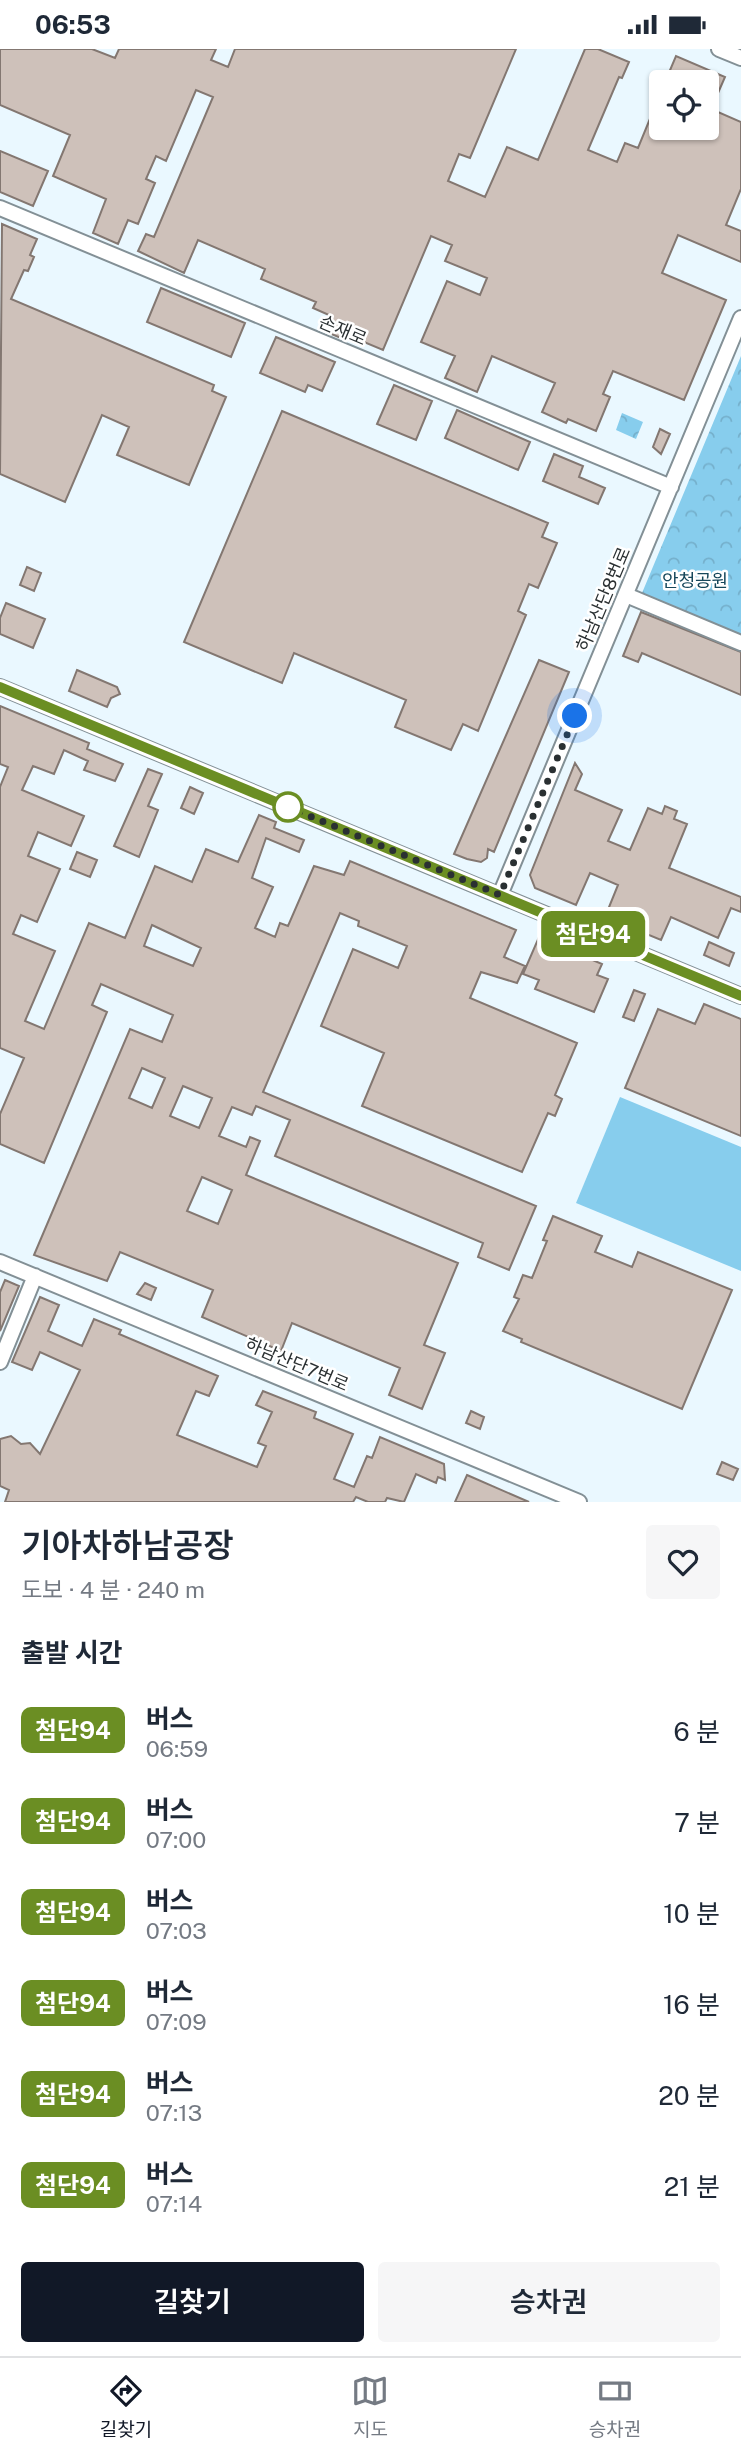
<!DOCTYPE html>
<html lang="ko">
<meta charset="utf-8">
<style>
:root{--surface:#fff;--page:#f6f6f7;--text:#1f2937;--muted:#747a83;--line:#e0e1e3;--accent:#111827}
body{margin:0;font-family:"Public Sans","Noto Sans KR",sans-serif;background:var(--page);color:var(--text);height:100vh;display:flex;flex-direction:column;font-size:26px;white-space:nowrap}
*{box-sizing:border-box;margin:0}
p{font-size:23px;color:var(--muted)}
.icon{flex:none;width:38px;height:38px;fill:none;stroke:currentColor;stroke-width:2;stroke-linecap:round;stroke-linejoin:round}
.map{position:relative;height:1453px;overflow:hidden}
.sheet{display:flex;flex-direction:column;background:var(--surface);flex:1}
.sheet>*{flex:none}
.badge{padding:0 14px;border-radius:10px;font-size:24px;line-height:46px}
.buttons{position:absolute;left:649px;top:21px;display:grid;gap:14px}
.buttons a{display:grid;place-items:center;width:70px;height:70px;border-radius:7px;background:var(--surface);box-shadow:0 2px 5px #0004;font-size:35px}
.you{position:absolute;width:35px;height:35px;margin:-18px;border:5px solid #fff;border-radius:50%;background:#1a73e8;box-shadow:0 0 0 10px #1a73e833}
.map>.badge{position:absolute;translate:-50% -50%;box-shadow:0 0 0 4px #fff}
h2{padding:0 21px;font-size:26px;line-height:63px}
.round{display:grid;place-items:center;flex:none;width:74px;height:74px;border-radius:7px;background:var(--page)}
.head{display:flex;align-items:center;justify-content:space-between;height:119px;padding:0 21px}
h1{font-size:33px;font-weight:600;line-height:52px}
.cta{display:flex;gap:14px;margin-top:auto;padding:14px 21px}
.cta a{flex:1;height:80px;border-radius:7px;background:var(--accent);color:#fff;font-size:28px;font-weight:600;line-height:80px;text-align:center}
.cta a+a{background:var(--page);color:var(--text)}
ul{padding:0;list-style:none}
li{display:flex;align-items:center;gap:21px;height:91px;padding:0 21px}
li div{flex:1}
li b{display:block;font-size:26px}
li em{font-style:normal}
li .badge{min-width:77px;font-weight:700;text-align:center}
.status{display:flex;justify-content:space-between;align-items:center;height:49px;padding:0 35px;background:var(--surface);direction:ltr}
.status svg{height:19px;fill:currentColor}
.menu{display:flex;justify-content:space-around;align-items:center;height:98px;border-top:2px solid var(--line);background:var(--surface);font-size:19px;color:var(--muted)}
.menu a{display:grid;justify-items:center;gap:4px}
.menu .selected{color:var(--accent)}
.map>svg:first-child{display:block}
.green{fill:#87cded}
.park{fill:url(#park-crowns)}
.building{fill:#cec1ba;stroke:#837771;stroke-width:2;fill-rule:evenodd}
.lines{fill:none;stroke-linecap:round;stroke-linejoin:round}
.minor-casing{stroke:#839096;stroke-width:18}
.minor{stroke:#fff;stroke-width:14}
.line-casing{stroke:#fff;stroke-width:16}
.line{stroke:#6b8e23;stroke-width:10}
.walk{stroke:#2a3032;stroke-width:7;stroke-dasharray:0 12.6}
.stop-dot{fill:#fff;stroke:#6b8e23;stroke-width:3.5}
.labels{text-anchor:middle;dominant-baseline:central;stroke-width:5;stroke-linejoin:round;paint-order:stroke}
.street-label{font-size:18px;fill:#2a3032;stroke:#fff}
.park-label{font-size:18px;fill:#16475b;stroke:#fff}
</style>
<div class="status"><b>06:53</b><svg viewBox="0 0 49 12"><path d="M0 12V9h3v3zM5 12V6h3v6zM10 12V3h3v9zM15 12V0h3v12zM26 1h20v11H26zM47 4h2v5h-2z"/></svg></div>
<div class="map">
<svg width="741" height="1453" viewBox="0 0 741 1453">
<defs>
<pattern id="park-crowns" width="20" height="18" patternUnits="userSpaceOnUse" patternTransform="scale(1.75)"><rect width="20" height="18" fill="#87cded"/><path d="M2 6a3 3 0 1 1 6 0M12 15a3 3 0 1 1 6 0" fill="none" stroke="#75b0cc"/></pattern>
</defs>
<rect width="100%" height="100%" fill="#eaf8ff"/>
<!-- green -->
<path class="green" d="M 620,1048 L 741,1098 L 741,1222 L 576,1154 Z"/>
<!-- park -->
<path class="park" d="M 741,307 L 741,599 L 637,556 Z
M 622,364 L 643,373 L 636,390 L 616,381 Z"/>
<!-- building -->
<path class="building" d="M 0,0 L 92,0 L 115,9 L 119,0 L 216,0 L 211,11 L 228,18 L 235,0 L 516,0 L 470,109 L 459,105 L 448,132 L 485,148 L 507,98 L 538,111 L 585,0 L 598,0 L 629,13 L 622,29 L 619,28 L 588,101 L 617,113 L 625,94 L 638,99 L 661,43 L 662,79 L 707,79 L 707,33 L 665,33 L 676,7 L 725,28 L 711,60 L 741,73 L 741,140 L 726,176 L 741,182 L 741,213 L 678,186 L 662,224 L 726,251 L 684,351 L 613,322 L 603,345 L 610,348 L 596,382 L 568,370 L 566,374 L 542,363 L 555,334 L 492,307 L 477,343 L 445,329 L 455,307 L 421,293 L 447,232 L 480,246 L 487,229 L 445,212 L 452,196 L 431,187 L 383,301 L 345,285 L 343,290 L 322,281 L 329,266 L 313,259 L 316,253 L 261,230 L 265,220 L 198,191 L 184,224 L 138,202 L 146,185 L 154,188 L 213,48 L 196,41 L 166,112 L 156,107 L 146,130 L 155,134 L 138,175 L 128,171 L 118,195 L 93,184 L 106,150 L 53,127 L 70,86 L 0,56 Z
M 0,102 L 48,122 L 33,157 L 0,143 Z
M 2,175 L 37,190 L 30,206 L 34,208 L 28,222 L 24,221 L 11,250 L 214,336 L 212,342 L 226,348 L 189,436 L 117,406 L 129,378 L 102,366 L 65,453 L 0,425 Z
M 161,239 L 245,274 L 231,308 L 147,273 Z
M 276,288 L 335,313 L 322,342 L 308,336 L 305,343 L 260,324 Z
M 394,336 L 432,352 L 416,391 L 377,375 Z
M 457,361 L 530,393 L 518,421 L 445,389 Z
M 282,362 L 548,474 L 542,488 L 557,494 L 538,539 L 529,535 L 518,562 L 526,566 L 478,682 L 463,675 L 451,701 L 395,678 L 406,651 L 294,604 L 282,634 L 184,593 Z
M 660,380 L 670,385 L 661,405 L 653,398 Z
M 554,405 L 583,417 L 579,428 L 605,439 L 598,455 L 543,432 Z
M 27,518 L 41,524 L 34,542 L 20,536 Z
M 6,554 L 45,570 L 33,599 L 0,585 L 0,569 Z
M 641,563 L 741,603 L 741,646 L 642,604 L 638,613 L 623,607 Z
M 539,611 L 569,623 L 494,803 L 488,800 L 487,809 L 481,813 L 467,810 L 454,805 Z
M 77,621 L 117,638 L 120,645 L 111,649 L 107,658 L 69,642 Z
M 0,657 L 89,694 L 87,700 L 123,715 L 115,732 L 84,721 L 88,712 L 64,701 L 54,725 L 33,717 L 22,741 L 84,767 L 71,797 L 38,783 L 28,807 L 60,820 L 37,873 L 21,866 L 13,885 L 55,902 L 25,972 L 44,980 L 89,874 L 125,889 L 155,817 L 192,833 L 206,800 L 238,813 L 259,766 L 276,773 L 274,779 L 304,791 L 299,803 L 266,789 L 252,829 L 273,838 L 255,879 L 275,888 L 280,874 L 288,877 L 314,817 L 344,826 L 350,812 L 516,881 L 504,908 L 525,917 L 517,934 L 481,923 L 470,949 L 577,994 L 555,1046 L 562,1050 L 555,1067 L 548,1064 L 522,1123 L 362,1057 L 384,1004 L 321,977 L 353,900 L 398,919 L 407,897 L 358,877 L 359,872 L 340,864 L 263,1043 L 536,1157 L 509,1221 L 478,1208 L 483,1194 L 275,1107 L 290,1071 L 256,1057 L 252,1066 L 232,1058 L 219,1087 L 246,1098 L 250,1088 L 260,1092 L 246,1126 L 458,1214 L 424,1296 L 445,1304 L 422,1360 L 389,1346 L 400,1319 L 292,1274 L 281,1302 L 202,1268 L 213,1241 L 120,1203 L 107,1232 L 34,1206 L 130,980 L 162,993 L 173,966 L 101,935 L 92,956 L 107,963 L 44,1114 L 0,1095 L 0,1065 L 24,1009 L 0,999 L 0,738 L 8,718 L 0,715 ZM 152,876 L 201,899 L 193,917 L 144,897 ZM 142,1019 L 165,1029 L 152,1059 L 129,1049 ZM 183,1037 L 212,1049 L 199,1079 L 170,1067 ZM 202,1128 L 232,1141 L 218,1175 L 187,1162 Z
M 575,714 L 582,725 L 575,741 L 622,761 L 608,792 L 630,801 L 648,759 L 662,765 L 665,757 L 677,762 L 674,770 L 687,775 L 669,819 L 741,848 L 741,863 L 731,859 L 718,889 L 671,868 L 661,891 L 605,868 L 618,836 L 590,824 L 576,856 L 535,839 L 530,826 Z
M 148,720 L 162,725 L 148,757 L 158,761 L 139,808 L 114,797 Z
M 190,738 L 203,744 L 194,765 L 181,759 Z
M 77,803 L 97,811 L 90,828 L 70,820 Z
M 539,888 L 602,915 L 597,926 L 608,930 L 594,963 L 535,940 L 539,931 L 523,925 Z
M 709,893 L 734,904 L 729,917 L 704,906 Z
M 634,941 L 645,945 L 634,972 L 623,968 Z
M 704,955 L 741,970 L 741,1087 L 625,1039 L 658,960 L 695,975 Z
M 553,1167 L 602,1187 L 595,1203 L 632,1218 L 638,1203 L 732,1241 L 682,1360 L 521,1293 L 522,1290 L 503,1282 L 519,1250 L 514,1248 L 523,1226 L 532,1229 L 547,1192 L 543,1191 Z
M 5,1231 L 19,1237 L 0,1282 L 0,1243 Z
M 145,1234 L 156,1239 L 151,1251 L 137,1245 Z
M 40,1248 L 59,1256 L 48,1282 L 82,1297 L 94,1270 L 121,1281 L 119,1285 L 218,1327 L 209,1347 L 196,1342 L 177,1386 L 257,1418 L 266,1397 L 258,1394 L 272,1363 L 256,1356 L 263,1342 L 316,1363 L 314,1369 L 353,1385 L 334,1430 L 354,1438 L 367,1407 L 372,1409 L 380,1388 L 444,1415 L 445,1431 L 438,1428 L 436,1434 L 416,1425 L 404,1453 L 387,1449 L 385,1453 L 368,1453 L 356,1448 L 353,1453 L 5,1453 L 9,1441 L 0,1437 L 0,1390 L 11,1387 L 21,1395 L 30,1394 L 40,1405 L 80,1321 L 40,1303 L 32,1321 L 12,1313 Z
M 471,1362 L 484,1368 L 480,1380 L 466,1374 Z
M 722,1413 L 738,1420 L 733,1431 L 717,1425 Z
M 467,1426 L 529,1453 L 455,1453 Z"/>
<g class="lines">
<defs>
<path id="minor" d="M 719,0 L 741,9
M 0,159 L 671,438
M 626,546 L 741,594
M 0,638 L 741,947
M 500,846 L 741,269
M 0,1213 L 579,1453
M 0,1313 L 35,1227"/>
</defs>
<!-- minor casing -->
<use href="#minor" class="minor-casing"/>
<!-- minor -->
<use href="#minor" class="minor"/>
</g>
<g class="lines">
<defs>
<path id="line" d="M 0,638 L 741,947"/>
</defs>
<!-- line casing -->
<use href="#line" class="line-casing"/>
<!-- line -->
<use href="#line" class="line"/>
<!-- walk -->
<path class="walk" d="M 288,758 L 500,846 L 575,667"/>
</g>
<!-- markers -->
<circle class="stop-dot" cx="288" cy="758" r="14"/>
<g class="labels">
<!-- street labels -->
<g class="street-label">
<text transform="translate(343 281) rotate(23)">손재로</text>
<text transform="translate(603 550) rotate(-67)">하남산단8번로</text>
<text transform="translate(297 1315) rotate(23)">하남산단7번로</text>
</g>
<!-- park labels -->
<g class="park-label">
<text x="695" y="531">안청공원</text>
</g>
</g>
</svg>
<div class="buttons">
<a><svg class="icon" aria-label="locate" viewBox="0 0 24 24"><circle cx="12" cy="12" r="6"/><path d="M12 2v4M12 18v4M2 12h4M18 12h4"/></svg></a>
</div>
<div class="you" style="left:575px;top:667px"></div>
<b class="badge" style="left:593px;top:885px;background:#6b8e23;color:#fff">첨단94</b>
</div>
<section class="sheet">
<div class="head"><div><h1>기아차하남공장</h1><p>도보 · 4 분 · 240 m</p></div><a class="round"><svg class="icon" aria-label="heart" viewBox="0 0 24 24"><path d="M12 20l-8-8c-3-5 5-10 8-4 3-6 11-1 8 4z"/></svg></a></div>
<h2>출발 시간</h2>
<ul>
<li><span class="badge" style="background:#6b8e23;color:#fff">첨단94</span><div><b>버스</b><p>06:59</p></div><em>6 분</em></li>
<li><span class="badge" style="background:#6b8e23;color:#fff">첨단94</span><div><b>버스</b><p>07:00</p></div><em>7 분</em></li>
<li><span class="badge" style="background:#6b8e23;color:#fff">첨단94</span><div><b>버스</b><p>07:03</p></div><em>10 분</em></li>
<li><span class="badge" style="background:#6b8e23;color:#fff">첨단94</span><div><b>버스</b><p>07:09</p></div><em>16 분</em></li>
<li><span class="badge" style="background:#6b8e23;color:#fff">첨단94</span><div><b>버스</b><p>07:13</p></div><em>20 분</em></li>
<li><span class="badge" style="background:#6b8e23;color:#fff">첨단94</span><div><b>버스</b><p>07:14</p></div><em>21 분</em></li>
</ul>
<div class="cta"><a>길찾기</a><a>승차권</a></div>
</section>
<nav class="menu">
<a class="selected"><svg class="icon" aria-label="directions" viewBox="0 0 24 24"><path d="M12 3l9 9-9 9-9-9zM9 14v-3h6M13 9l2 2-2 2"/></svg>길찾기</a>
<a><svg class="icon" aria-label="map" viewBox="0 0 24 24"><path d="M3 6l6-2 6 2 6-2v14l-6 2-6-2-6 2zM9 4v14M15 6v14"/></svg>지도</a>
<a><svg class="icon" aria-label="tickets" viewBox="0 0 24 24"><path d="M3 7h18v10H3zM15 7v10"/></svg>승차권</a>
</nav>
